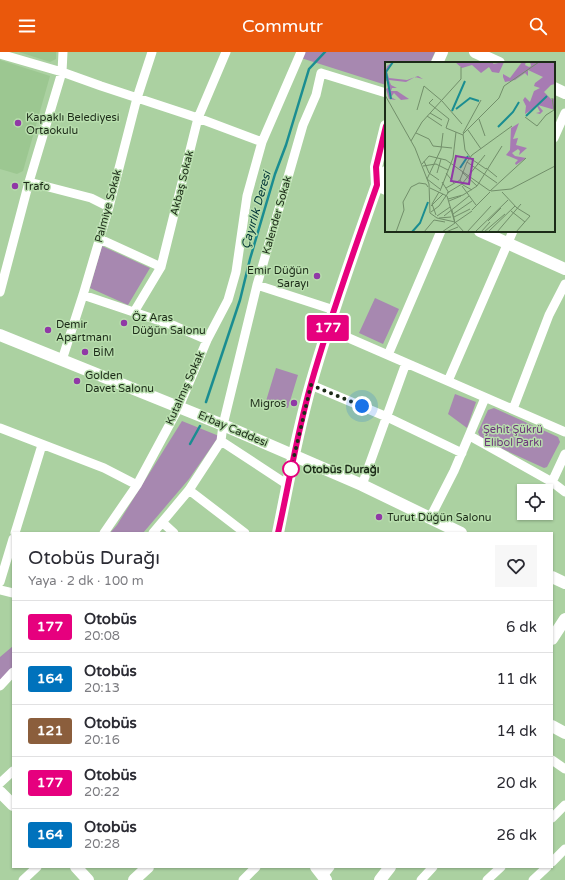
<!DOCTYPE html>
<html lang="tr">
<meta charset="utf-8">
<style>
:root{--surface:#fff;--page:#f7f7f7;--text:#2b2b33;--muted:#7c7c81;--line:#e1e1e2;--accent:#ea580c}
body{margin:0;font-family:"Varela Round",sans-serif;background:var(--page);color:var(--text);height:100vh;display:flex;flex-direction:column;font-size:15px;white-space:nowrap}
*{box-sizing:border-box;margin:0}
p{font-size:13px;color:var(--muted)}
.icon{flex:none;width:22px;height:22px;fill:none;stroke:currentColor;stroke-width:2;stroke-linecap:round;stroke-linejoin:round}
.map{position:relative;flex:1;overflow:hidden}
.side{position:absolute;left:12px;top:480px;width:541px;height:336px;display:flex;flex-direction:column;background:var(--surface);border-radius:0px;box-shadow:0 1px 3px #0004}
.side>*{flex:none}
.badge{padding:0 8px;border-radius:3px;font-size:14px;line-height:26px}
.tools{position:absolute;left:517px;top:432px;display:grid;gap:8px}
.tools a{display:grid;place-items:center;width:36px;height:36px;border-radius:0px;background:var(--surface);box-shadow:0 1px 3px #0004;font-size:20px}
.you{position:absolute;width:20px;height:20px;margin:-10px;border:3px solid #fff;border-radius:50%;background:#1a73e8;box-shadow:0 0 0 6px #1a73e833}
.map>.badge{position:absolute;translate:-50% -50%;box-shadow:0 0 0 2px #fff}
.round{display:grid;place-items:center;flex:none;width:42px;height:42px;border-radius:0px;background:var(--page)}
.head{display:flex;align-items:center;justify-content:space-between;height:68px;padding:0 16px}
h1{font-size:19px;font-weight:600;line-height:30px}
ul{padding:0;list-style:none}
li{display:flex;align-items:center;gap:12px;height:52px;padding:0 16px;border-top:1px solid var(--line)}
li div{flex:1}
li b{display:block;font-size:15px}
li em{font-style:normal}
li .badge{min-width:44px;font-weight:700;text-align:center}
header{display:flex;justify-content:space-between;align-items:center;height:52px;padding:0 16px;background:var(--accent);color:#fff;font-size:18px;font-weight:600}
.map>svg:first-child{display:block}
.built{fill:#9cc791}
.green{fill:#a788b0}
.lines{fill:none;stroke-linecap:round;stroke-linejoin:round}
.stream{stroke:#1a8d91;stroke-width:2.5}
.street{stroke:#fff;stroke-width:9}
.secondary{stroke:#fff;stroke-width:12}
.line-casing{stroke:#fff;stroke-width:9}
.line{stroke:#e6007e;stroke-width:6}
.walk{stroke:#1c2b18;stroke-width:4;stroke-dasharray:0 7.2}
.poi-dot{fill:#9039a6;stroke:#b8dead;stroke-width:1.5}
.stop-dot{fill:#fff;stroke:#e6007e;stroke-width:2}
.labels{text-anchor:middle;dominant-baseline:central;stroke-width:3;stroke-linejoin:round;paint-order:stroke}
.poi-label{font-size:11px;fill:#1c2b18;stroke:#b8dead;text-anchor:start}
.street-label{font-size:11px;fill:#1c2b18;stroke:#b8dead}
.park-label{font-size:11px;fill:#6c357a;stroke:#b8dead}
.stop-label{font-size:11px;font-weight:bold;fill:#1c2b18;stroke:#b8dead;text-anchor:start}
.water-label{font-size:12px;font-style:italic;fill:#033638;stroke:#b8dead}
.inset-river{fill:none;stroke:#1a8d91;stroke-width:2}
.inset-road{fill:none;stroke:#728f6a;stroke-width:1}
.view{fill:#9039a6;fill-opacity:0.15;stroke:#9039a6;stroke-width:2}
.inset-edge{fill:none;stroke:#1c2b18;stroke-width:2}
</style>
<header><svg class="icon" aria-label="menu" viewBox="0 0 24 24"><path d="M4 6h16M4 12h16M4 18h16"/></svg>Commutr<svg class="icon" aria-label="search" viewBox="0 0 24 24"><circle cx="10" cy="10" r="6"/><path d="M15 15l6 6"/></svg></header>
<div class="map">
<svg width="565" height="828" viewBox="0 0 565 828">
<rect width="100%" height="100%" fill="#abd1a1"/>
<!-- built -->
<path class="built" d="M 19,0 L 56,0 L 56,7 L 50,10 Z
M 0,8 L 50,24 L 23,119 L 17,122 L 0,117 Z"/>
<!-- green -->
<path class="green" d="M 305,0 L 435,0 L 430,11 L 386,11 L 386,33 L 301,6 Z
M 102,194 L 150,216 L 128,253 L 90,236 Z
M 375,246 L 399,257 L 383,292 L 359,281 Z
M 276,316 L 298,323 L 288,356 L 266,349 Z
M 455,342 L 476,350 L 467,376 L 448,362 Z
M 494,356 L 558,385 L 560,390 L 547,415 L 544,416 L 481,387 L 478,380 L 488,358 Z
M 182,369 L 219,384 L 189,427 L 143,481 L 110,481 L 117,473 Z
M 13,594 L 13,616 L 0,628 L 0,605 Z"/>
<g class="lines">
<!-- stream -->
<path class="stream" d="M 206,350 L 240,248 L 250,207 L 275,122 L 286,93 L 309,17 L 325,0
M 190,392 L 200,374"/>
<!-- street -->
<path class="street" d="M 0,2 L 62,20 L 101,34 L 198,66 L 262,90
M 554,86 L 565,61
M 29,130 L 91,146 L 109,155
M 100,187 L 161,215
M 257,233 L 334,258
M 0,240 L 29,130 L 62,20 L 63,0
M 83,243 L 175,274 L 207,288
M 134,260 L 161,215 L 198,66 L 226,0
M 328,277 L 565,380
M 388,303 L 441,179
M 62,308 L 83,243 L 109,155 L 137,46 L 152,0
M 448,329 L 513,179
M 311,333 L 387,365 L 462,401
M 513,357 L 549,263 L 565,232
M 0,376 L 104,416 L 137,433
M 470,384 L 552,430 L 565,440
M 221,389 L 288,433
M 552,430 L 565,402
M 362,433 L 406,311
M 189,438 L 245,481
M 430,466 L 454,419 L 485,346
M 162,470 L 174,481
M 15,481 L 42,393
M 104,481 L 137,433 L 179,355 L 207,288 L 228,248 L 236,220 L 247,144 L 262,90 L 301,0
M 153,481 L 189,438 L 221,389 L 223,373 L 257,233 L 303,73 L 316,43 L 321,21 L 386,41
M 0,530 L 13,487
M 0,538 L 13,541
M 0,634 L 13,620
M 552,708 L 565,717
M 0,731 L 13,719
M 552,766 L 565,753
M 552,810 L 565,797
M 323,824 L 330,815
M 23,828 L 37,815
M 243,828 L 256,815
M 421,828 L 433,815
M 487,828 L 501,815
M 533,828 L 547,815"/>
<!-- secondary -->
<path class="secondary" d="M 475,0 L 499,11
M 437,11 L 442,0
M 554,36 L 565,41
M 386,74 L 376,115 L 377,133 L 386,137
M 480,179 L 565,217
M 0,283 L 223,373 L 362,433 L 461,481
M 278,481 C 288,431 297,381 311,332 C 330,265 354,199 377,133 L 386,120
M 552,525 L 565,531
M 552,587 L 565,567
M 552,674 L 565,681
M 0,740 L 13,753
M 76,815 L 88,828
M 316,815 L 326,828
M 134,828 L 148,815
M 380,828 L 390,815"/>
</g>
<g class="lines">
<defs>
<path id="line" d="M 278,481 C 289,432 297,381 311,332 C 330,265 354,199 377,133 L 376,115 L 386,74"/>
</defs>
<!-- line casing -->
<use href="#line" class="line-casing"/>
<!-- line -->
<use href="#line" class="line"/>
<!-- walk -->
<path class="walk" d="M 291,417 L 311,333 L 362,354"/>
</g>
<!-- markers -->
<g class="poi-dot">
<circle cx="18" cy="71" r="4"/>
<circle cx="15" cy="134" r="4"/>
<circle cx="317" cy="224" r="4"/>
<circle cx="124" cy="271" r="4"/>
<circle cx="48" cy="278" r="4"/>
<circle cx="85" cy="300" r="4"/>
<circle cx="77" cy="329" r="4"/>
<circle cx="294" cy="351" r="4"/>
<circle cx="379" cy="465" r="4"/>
</g>
<circle class="stop-dot" cx="291" cy="417" r="8"/>
<g class="labels">
<!-- poi labels -->
<g class="poi-label">
<text x="26" y="65">Kapaklı Belediyesi<tspan x="26" dy="13">Ortaokulu</tspan></text>
<text x="23" y="134">Trafo</text>
<text x="309" y="218" text-anchor="end">Emir Düğün<tspan x="309" dy="13">Sarayı</tspan></text>
<text x="132" y="265">Öz Aras<tspan x="132" dy="13">Düğün Salonu</tspan></text>
<text x="56" y="272">Demir<tspan x="56" dy="13">Apartmanı</tspan></text>
<text x="93" y="300">BİM</text>
<text x="85" y="323">Golden<tspan x="85" dy="13">Davet Salonu</tspan></text>
<text x="286" y="351" text-anchor="end">Migros</text>
<text x="387" y="465">Turut Düğün Salonu</text>
</g>
<!-- street labels -->
<g class="street-label">
<text transform="translate(182 131) rotate(-76)">Akbaş Sokak</text>
<text transform="translate(108 154) rotate(-75)">Palmiye Sokak</text>
<text transform="translate(277 163) rotate(-74)">Kalender Sokak</text>
<text transform="translate(185 336) rotate(-66)">Kutalmış Sokak</text>
<text transform="translate(233 377) rotate(23)">Erbay Caddesi</text>
</g>
<!-- park labels -->
<g class="park-label">
<text x="513" y="377">Şehit Şükrü<tspan x="513" dy="13">Elibol Parkı</tspan></text>
</g>
<!-- stop labels -->
<g class="stop-label">
<text x="303" y="417">Otobüs Durağı</text>
</g>
<!-- water labels -->
<g class="water-label">
<text transform="translate(256 158) rotate(-74)">Çayırlık Deresi</text>
</g>
</g>
<!-- overview -->
<g transform="translate(385 10)">
<rect width="170" height="170" fill="#abd1a1"/>
<path d="M 8,0 L 2,10 L 4,16 L 22,18 L 33,14 L 38,17 L 30,15 L 21,20 L 4,18 L 6,23 L 12,26 L 7,26 L 6,29 L 12,29 L 24,37 L 16,38 L 9,31 L 6,35 L 11,38 L 4,37 L 1,27 L 4,25 L 2,19 L 0,19 L 0,10 L 2,4 ZM 70,0 L 109,0 L 108,2 L 119,0 L 114,11 L 107,10 L 104,5 L 96,11 L 87,3 L 77,6 ZM 137,0 L 141,0 L 140,3 L 144,5 L 146,4 L 145,0 L 170,0 L 170,22 L 166,23 L 159,30 L 167,38 L 170,35 L 170,48 L 153,43 L 158,49 L 155,52 L 151,51 L 155,50 L 152,44 L 140,52 L 141,44 L 138,38 L 140,35 L 145,40 L 149,29 L 155,26 L 149,24 L 150,21 L 158,15 L 143,8 L 143,14 L 140,11 L 130,18 L 120,20 L 118,15 L 118,12 L 125,16 ZM 134,61 L 128,77 L 133,76 L 131,83 L 142,86 L 134,93 L 135,89 L 133,87 L 127,91 L 130,94 L 141,96 L 131,103 L 130,101 L 133,98 L 121,93 L 125,88 L 126,66 Z" fill="#a77bb3"/>
<path class="inset-river" d="M 6,37 L 1,10 L 8,0M 71,47 L 85,36 L 94,39M 67,49 L 80,19M 141,54 L 162,34M 113,65 L 128,50 L 134,40M 75,106 L 83,94M 27,170 L 35,161 L 43,140"/>
<path class="inset-road" d="M 0,33 L 30,86 L 44,122 L 45,151 L 52,156 L 70,160 L 79,170M 48,37 L 44,41 L 64,57M 57,39 L 77,62M 32,48 L 39,24 L 57,39M 45,51 L 57,58M 42,54 L 57,64M 140,55 L 152,64 L 161,53 L 169,48 L 167,36M 64,57 L 61,66 L 78,73M 94,57 L 100,74M 83,68 L 96,87M 31,71 L 44,77 L 48,84 L 67,86M 78,71 L 96,38M 26,79 L 37,60 L 76,17 L 76,5M 85,95 L 80,88 L 78,72 L 114,36 L 119,24 L 154,0M 85,96 L 101,107M 39,99 L 44,111 L 54,118M 82,100 L 112,121M 37,102 L 44,94 L 61,98 L 105,129M 38,104 L 51,102 L 63,108M 101,106 L 112,115M 77,110 L 92,124M 52,111 L 56,97M 61,111 L 69,121M 42,117 L 56,87 L 58,71M 42,117 L 55,127M 57,120 L 64,131M 77,122 L 100,93M 77,124 L 91,143M 45,126 L 62,134 L 70,161 L 67,148M 61,126 L 75,118M 87,128 L 78,123 L 75,118 L 82,100 L 87,93 L 127,64M 55,129 L 68,96 L 71,70M 105,129 L 141,96M 106,129 L 126,127 L 170,104M 117,130 L 132,146 L 145,154 L 131,170M 62,131 L 77,122M 63,137 L 78,133 L 92,124 L 117,84M 64,139 L 76,134M 46,144 L 58,132M 87,148 L 105,130M 126,149 L 140,160M 46,150 L 54,144 L 63,131M 68,152 L 87,139M 51,153 L 47,142 L 54,130M 52,154 L 65,145M 59,154 L 84,134M 69,155 L 85,147M 54,156 L 66,155M 103,159 L 116,146M 71,160 L 87,149M 11,170 L 19,148 L 18,140 L 26,125 L 34,121 L 41,122 L 43,125M 39,170 L 49,158 L 60,160M 57,170 L 70,161M 61,170 L 73,165M 82,170 L 106,144M 90,170 L 123,138M 96,170 L 105,160M 99,170 L 120,152M 103,170 L 130,144M 112,170 L 136,142"/>
<path class="view" d="M 71,94 L 88,97 L 84,122 L 66,119 Z"/>
<rect width="170" height="170" class="inset-edge"/>
</g>
</svg>
<div class="tools">
<a><svg class="icon" aria-label="locate" viewBox="0 0 24 24"><circle cx="12" cy="12" r="6"/><path d="M12 2v4M12 18v4M2 12h4M18 12h4"/></svg></a>
</div>
<div class="you" style="left:362px;top:354px"></div>
<b class="badge" style="left:328px;top:276px;background:#e6007e;color:#fff">177</b>
<section class="side">
<div class="head"><div><h1>Otobüs Durağı</h1><p>Yaya · 2 dk · 100 m</p></div><a class="round"><svg class="icon" aria-label="heart" viewBox="0 0 24 24"><path d="M12 20l-8-8c-3-5 5-10 8-4 3-6 11-1 8 4z"/></svg></a></div>
<ul>
<li><span class="badge" style="background:#e6007e;color:#fff">177</span><div><b>Otobüs</b><p>20:08</p></div><em>6 dk</em></li>
<li><span class="badge" style="background:#0072bc;color:#fff">164</span><div><b>Otobüs</b><p>20:13</p></div><em>11 dk</em></li>
<li><span class="badge" style="background:#8b5e3c;color:#fff">121</span><div><b>Otobüs</b><p>20:16</p></div><em>14 dk</em></li>
<li><span class="badge" style="background:#e6007e;color:#fff">177</span><div><b>Otobüs</b><p>20:22</p></div><em>20 dk</em></li>
<li><span class="badge" style="background:#0072bc;color:#fff">164</span><div><b>Otobüs</b><p>20:28</p></div><em>26 dk</em></li>
</ul>
</section>
</div>
